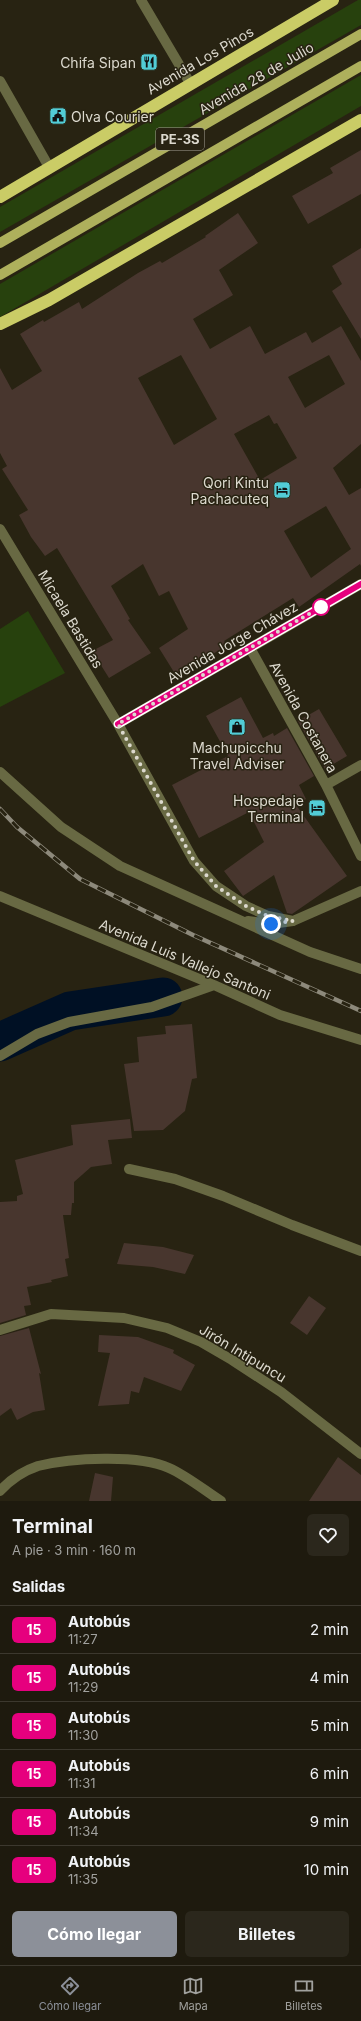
<!DOCTYPE html>
<html lang="es">
<meta charset="utf-8">
<style>
:root{--surface:#1e1a0e;--page:#2b271c;--text:#f1f3f6;--muted:#a1a19e;--line:#3c382e;--accent:#8c9099}
body{margin:0;font-family:Inter,sans-serif;background:var(--page);color:var(--text);height:100vh;display:flex;flex-direction:column;font-size:15px;white-space:nowrap}
*{box-sizing:border-box;margin:0}
p{font-size:13px;color:var(--muted)}
.icon{flex:none;width:22px;height:22px;fill:none;stroke:currentColor;stroke-width:2;stroke-linecap:round;stroke-linejoin:round}
.map{position:relative;height:1501px;overflow:hidden}
.panel{display:flex;flex-direction:column;background:var(--surface);flex:1}
.panel>*{flex:none}
.badge{padding:0 8px;border-radius:6px;font-size:14px;line-height:26px}
.you{position:absolute;width:20px;height:20px;margin:-10px;border:3px solid #fff;border-radius:50%;background:#1a73e8;box-shadow:0 0 0 6px #1a73e833}
.map>.badge{position:absolute;translate:-50% -50%;box-shadow:0 0 0 2px #fff}
h2{padding:0 12px;font-size:15px;line-height:36px}
.round{display:grid;place-items:center;flex:none;width:42px;height:42px;border-radius:6px;background:var(--page)}
.head{display:flex;align-items:center;justify-content:space-between;height:68px;padding:0 12px}
h1{font-size:19px;font-weight:700;line-height:30px}
.action{display:flex;gap:8px;margin-top:auto;padding:8px 12px}
.action a{flex:1;height:46px;border-radius:6px;background:var(--accent);color:#fff;font-size:16px;font-weight:700;line-height:46px;text-align:center}
.action a+a{background:var(--page);color:var(--text)}
ul{padding:0;list-style:none}
li{display:flex;align-items:center;gap:12px;height:48px;padding:0 12px;border-top:1px solid var(--line)}
li div{flex:1}
li b{display:block;font-size:15px}
li em{font-style:normal}
li .badge{min-width:44px;font-weight:700;text-align:center}
.tabs{display:flex;justify-content:space-around;align-items:center;height:56px;border-top:1px solid var(--line);background:var(--surface);font-size:11px;color:var(--muted)}
.tabs a{display:grid;justify-items:center;gap:2px}
.tabs .on{color:var(--accent)}
.map>svg:first-child{display:block}
.green{fill:#27410d}
.lines{fill:none;stroke-linecap:round;stroke-linejoin:round}
.river{stroke:#001024;stroke-width:39}
.building{fill:#48362e;fill-rule:evenodd}
.minor{stroke:#686943;stroke-width:10}
.major{stroke:#aeb05c;stroke-width:10}
.highway{stroke:#cacc66;stroke-width:12}
.rail-casing{stroke:#8d897b;stroke-width:4.5}
.rail{stroke:#282312;stroke-width:3;stroke-dasharray:9;stroke-linecap:butt}
.line-casing{stroke:#fff;stroke-width:9}
.line{stroke:#e6007e;stroke-width:6}
.walk{stroke:#dcd9ce;stroke-width:4;stroke-dasharray:0 7.2}
.stop-dot{fill:#fff;stroke:#e6007e;stroke-width:2}
.labels{text-anchor:middle;dominant-baseline:central;stroke-width:3;stroke-linejoin:round;paint-order:stroke}
.shield{fill:#282312;stroke:#a6a296;stroke-width:1}
.shield-label{font-size:13px;font-weight:bold;fill:#dcd9ce}
.street-label{font-size:14px;fill:#dcd9ce;stroke:#282312}
.poi-label{font-size:14px;fill:#dcd9ce;stroke:#282312;text-anchor:end}
</style>
<div class="map">
<svg width="361" height="1501" viewBox="0 0 361 1501">
<rect width="100%" height="100%" fill="#282312"/>
<!-- green -->
<path class="green" d="M 358,0 L 361,0 L 361,25 L 0,232 L 0,207 Z
M 361,75 L 361,106 L 0,317 L 0,284 Z
M 28,611 L 65,673 L 0,707 L 0,629 Z"/>
<g class="lines">
<!-- river -->
<path class="river" d="M 0,1042 L 70,1011 L 163,997"/>
</g>
<!-- building -->
<path class="building" d="M 361,150 L 361,194 L 308,224 L 292,196 L 333,173 L 330,168 Z
M 238,213 L 258,243 L 219,270 L 233,295 L 193,319 L 210,349 L 250,326 L 265,354 L 306,332 L 312,343 L 341,326 L 361,361 L 361,444 L 333,468 L 349,495 L 361,488 L 361,566 L 360,564 L 299,607 L 293,598 L 224,641 L 227,645 L 177,677 L 159,648 L 188,629 L 169,591 L 159,596 L 143,564 L 111,586 L 130,619 L 128,620 L 151,653 L 109,678 L 92,651 L 113,640 L 57,548 L 45,556 L 31,537 L 19,515 L 28,510 L 2,469 L 7,466 L 0,453 L 0,368 L 12,390 L 42,371 L 20,334 L 43,320 L 44,322 L 79,302 L 82,309 L 138,273 L 160,261 L 162,263 L 206,237 L 205,236 ZM 181,355 L 217,419 L 174,445 L 138,378 ZM 329,355 L 345,384 L 305,408 L 288,377 ZM 269,415 L 274,424 L 277,423 L 297,458 L 260,480 L 234,434 ZM 326,506 L 351,549 L 311,578 L 284,531 Z
M 361,248 L 361,339 L 332,291 L 342,284 L 332,266 Z
M 241,697 L 263,738 L 273,733 L 274,736 L 287,728 L 314,776 L 299,785 L 306,799 L 296,805 L 347,876 L 292,914 L 287,913 L 274,875 L 243,896 L 224,871 L 264,842 L 249,812 L 199,838 L 172,785 L 228,756 L 206,716 Z
M 319,709 L 347,756 L 325,769 L 298,721 Z
M 192,1024 L 197,1078 L 192,1079 L 185,1111 L 163,1130 L 134,1131 L 124,1064 L 139,1062 L 137,1037 L 166,1034 L 165,1026 Z
M 130,1119 L 132,1138 L 108,1140 L 112,1164 L 91,1167 L 74,1182 L 74,1203 L 72,1203 L 71,1215 L 63,1215 L 69,1258 L 65,1259 L 68,1276 L 51,1280 L 52,1282 L 27,1287 L 31,1305 L 24,1306 L 26,1315 L 0,1323 L 0,1202 L 17,1201 L 17,1196 L 23,1194 L 15,1160 L 73,1145 L 71,1125 Z
M 124,1243 L 163,1247 L 194,1255 L 185,1274 L 153,1267 L 117,1264 Z
M 309,1296 L 326,1308 L 307,1335 L 290,1323 Z
M 29,1328 L 41,1374 L 39,1373 L 45,1410 L 33,1412 L 17,1420 L 11,1408 L 0,1416 L 0,1336 Z
M 99,1335 L 138,1337 L 174,1350 L 173,1353 L 195,1365 L 181,1391 L 144,1377 L 139,1393 L 131,1391 L 129,1404 L 98,1406 L 110,1353 L 98,1352 Z
M 338,1457 L 361,1475 L 361,1501 L 309,1501 Z
M 95,1473 L 113,1477 L 111,1501 L 89,1501 Z"/>
<g class="lines">
<!-- minor -->
<path class="minor" d="M 141,0 L 190,83
M 0,81 L 49,167
M 0,529 L 118,724 L 194,861 L 216,886 L 246,906 L 268,916 L 293,921
M 250,648 L 326,785 L 361,765
M 118,724 L 361,584
M 0,772 L 61,827 L 120,866 L 310,952 L 361,969
M 326,785 L 361,856
M 0,896 L 214,985 L 280,1015 L 361,1040
M 248,921 L 271,924 L 293,921 L 361,891
M 0,1056 L 37,1034 L 69,1022 L 152,1007 L 214,985
M 129,1169 L 175,1179 L 223,1196 L 292,1225 L 361,1251
M 0,1330 L 51,1314 L 124,1318 L 167,1328 L 201,1342 L 232,1360 L 281,1392 L 361,1454
M 0,1491 C 10,1480 23,1471 38,1466 C 70,1458 139,1454 169,1468 C 187,1476 204,1490 221,1501"/>
<!-- major -->
<path class="major" d="M 0,243 L 361,34
M 0,275 L 361,66"/>
<!-- highway -->
<path class="highway" d="M 0,197 L 333,0
M 0,324 L 49,300 L 361,120"/>
<defs>
<path id="rail" d="M 0,809 L 17,827 L 80,879 L 193,935 L 361,1011"/>
</defs>
<!-- rail casing -->
<use href="#rail" class="rail-casing"/>
<!-- rail -->
<use href="#rail" class="rail"/>
</g>
<g class="lines">
<defs>
<path id="line" d="M 118,724 L 361,584"/>
</defs>
<!-- line casing -->
<use href="#line" class="line-casing"/>
<!-- line -->
<use href="#line" class="line"/>
<!-- walk -->
<path class="walk" d="M 271,924 L 293,921 L 268,916 L 246,906 L 216,886 L 194,861 L 118,724 L 321,607"/>
</g>
<!-- icons -->
<defs>
<symbol id="restaurant-square" viewBox="-11 -11 22 22"><rect x="-9" y="-9" width="18" height="18" rx="4" fill="#52ccd6" stroke="#282312"/><path d="M-5-6h1v4h1v-4h1v4h1v-4h1v5L-1.5 .5V6h-2V.5L-5-1ZM5-6V6H3V1.5H1.5Q1.5-4 5-6Z" fill="#111"/></symbol>
<symbol id="civic-square" viewBox="-11 -11 22 22"><rect x="-9" y="-9" width="18" height="18" rx="4" fill="#52ccd6" stroke="#282312"/><path d="M-.6-6.5H3V-4.5H.6V-3L4-1V1h2V6H-6V1h2V-1L-.6-3ZM-1.2 2.5V6h2.4V2.5Z" fill="#111"/></symbol>
<symbol id="hotel-square" viewBox="-11 -11 22 22"><rect x="-9" y="-9" width="18" height="18" rx="4" fill="#52ccd6" stroke="#282312"/><path d="M-6-4.5h1.5V1H6V5H4.5V3h-9V5H-6ZM-4 0a1.8 1.8 0 1 1 3.6 0ZM.5 0V-2.5h3Q6-2.5 6 0Z" fill="#111"/></symbol>
<symbol id="shop-square" viewBox="-11 -11 22 22"><rect x="-9" y="-9" width="18" height="18" rx="4" fill="#52ccd6" stroke="#282312"/><path d="M-5-2.5h2.3a2.7 3.5 0 0 1 5.4 0H5L5.5 6h-11ZM-1.5-2.5h3a1.5 2.3 0 0 0-3 0Z" fill="#111"/></symbol>
</defs>
<g fill-rule="evenodd">
<use href="#restaurant-square" x="139" y="52" width="20" height="20"/>
<use href="#civic-square" x="48" y="106" width="20" height="20"/>
<use href="#hotel-square" x="272" y="480" width="20" height="20"/>
<use href="#shop-square" x="227" y="717" width="20" height="20"/>
<use href="#hotel-square" x="307" y="798" width="20" height="20"/>
</g>
<!-- markers -->
<circle class="stop-dot" cx="321" cy="607" r="8"/>
<g class="labels">
<!-- shield labels -->
<rect class="shield" x="156" y="128" width="48" height="22" rx="3"/>
<g class="shield-label">
<text x="180" y="139">PE-3S</text>
</g>
<!-- street labels -->
<g class="street-label">
<text transform="translate(200 60) rotate(-30)">Avenida Los Pinos</text>
<text transform="translate(256 78) rotate(-30)">Avenida 28 de Julio</text>
<text transform="translate(71 619) rotate(59)">Micaela Bastidas</text>
<text transform="translate(232 642) rotate(-30)">Avenida Jorge Chávez</text>
<text transform="translate(304 717) rotate(61)">Avenida Costanera</text>
<text transform="translate(185 959) rotate(23)">Avenida Luis Vallejo Santoni</text>
<text transform="translate(243 1353) rotate(31)">Jirón Intipuncu</text>
</g>
<!-- poi labels -->
<g class="poi-label">
<text x="136" y="62">Chifa Sipan</text>
<text x="71" y="116" text-anchor="start">Olva Courier</text>
<text x="269" y="482">Qori Kintu<tspan x="269" dy="16">Pachacuteq</tspan></text>
<text x="237" y="747" text-anchor="middle">Machupicchu<tspan x="237" dy="16">Travel Adviser</tspan></text>
<text x="304" y="800">Hospedaje<tspan x="304" dy="16">Terminal</tspan></text>
</g>
</g>
</svg>
<div class="you" style="left:271px;top:924px"></div>
</div>
<section class="panel">
<div class="head"><div><h1>Terminal</h1><p>A pie · 3 min · 160 m</p></div><a class="round"><svg class="icon" aria-label="heart" viewBox="0 0 24 24"><path d="M12 20l-8-8c-3-5 5-10 8-4 3-6 11-1 8 4z"/></svg></a></div>
<h2>Salidas</h2>
<ul>
<li><span class="badge" style="background:#e6007e;color:#fff">15</span><div><b>Autobús</b><p>11:27</p></div><em>2 min</em></li>
<li><span class="badge" style="background:#e6007e;color:#fff">15</span><div><b>Autobús</b><p>11:29</p></div><em>4 min</em></li>
<li><span class="badge" style="background:#e6007e;color:#fff">15</span><div><b>Autobús</b><p>11:30</p></div><em>5 min</em></li>
<li><span class="badge" style="background:#e6007e;color:#fff">15</span><div><b>Autobús</b><p>11:31</p></div><em>6 min</em></li>
<li><span class="badge" style="background:#e6007e;color:#fff">15</span><div><b>Autobús</b><p>11:34</p></div><em>9 min</em></li>
<li><span class="badge" style="background:#e6007e;color:#fff">15</span><div><b>Autobús</b><p>11:35</p></div><em>10 min</em></li>
</ul>
<div class="action"><a>Cómo llegar</a><a>Billetes</a></div>
</section>
<nav class="tabs">
<a class="on"><svg class="icon" aria-label="directions" viewBox="0 0 24 24"><path d="M12 3l9 9-9 9-9-9zM9 14v-3h6M13 9l2 2-2 2"/></svg>Cómo llegar</a>
<a><svg class="icon" aria-label="map" viewBox="0 0 24 24"><path d="M3 6l6-2 6 2 6-2v14l-6 2-6-2-6 2zM9 4v14M15 6v14"/></svg>Mapa</a>
<a><svg class="icon" aria-label="tickets" viewBox="0 0 24 24"><path d="M3 7h18v10H3zM15 7v10"/></svg>Billetes</a>
</nav>
